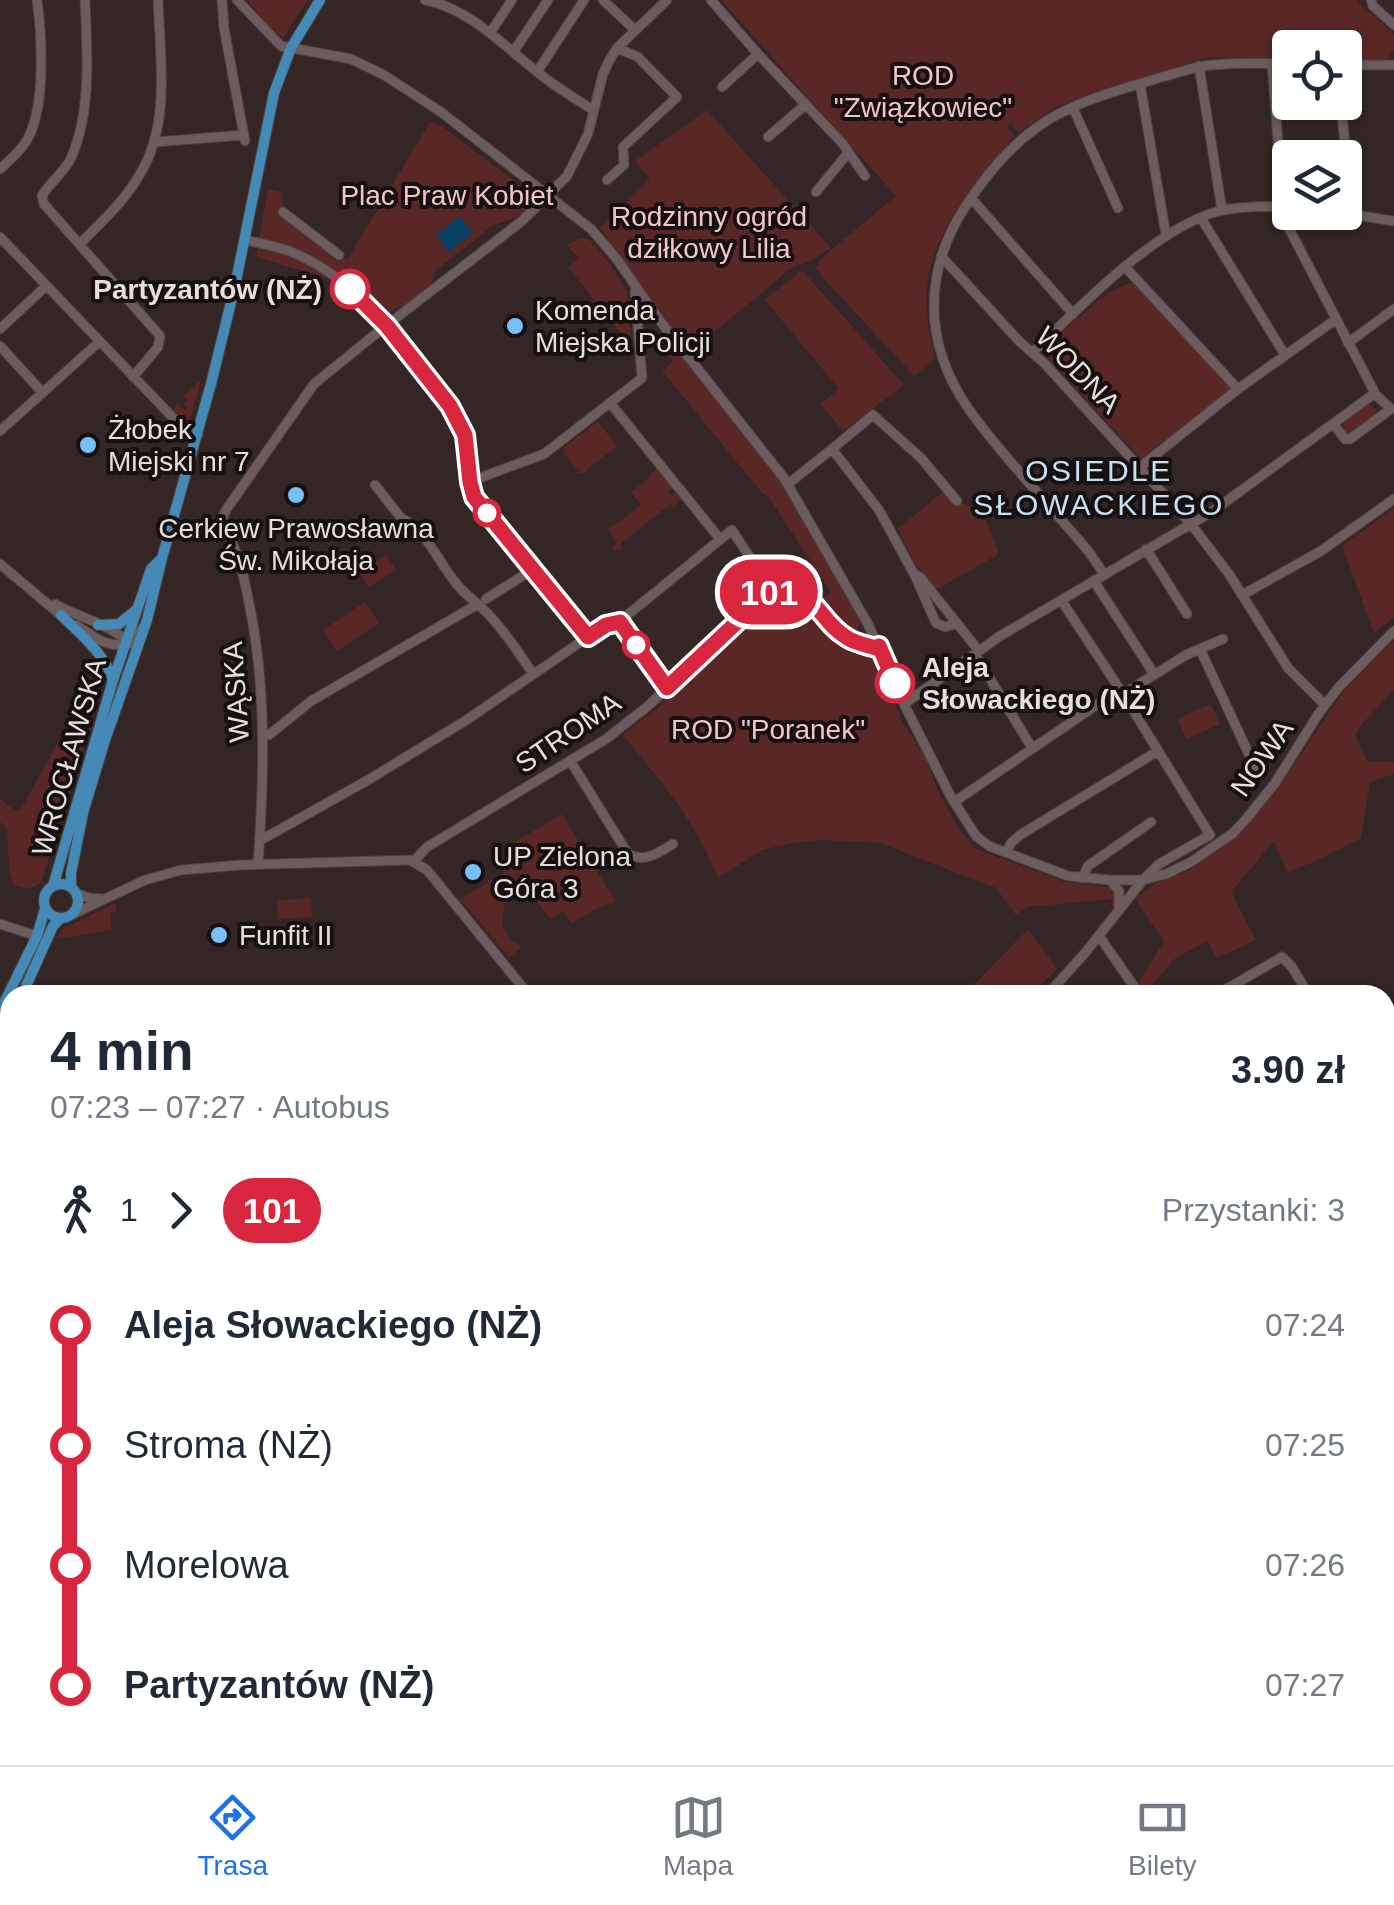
<!DOCTYPE html>
<html lang="pl">
<meta charset="utf-8">
<style>
:root{--surface:#fff;--page:#f6f6f7;--text:#1f2937;--muted:#747a83;--line:#e0e1e3;--accent:#1a73e8}
body{margin:0;font-family:Helvetica,sans-serif;background:var(--page);color:var(--text);height:100vh;display:flex;flex-direction:column;font-size:38px;white-space:nowrap}
*{box-sizing:border-box;margin:0}
p{font-size:32px;color:var(--muted)}
.icon{flex:none;width:55px;height:55px;fill:none;stroke:currentColor;stroke-width:2;stroke-linecap:round;stroke-linejoin:round}
.map{position:relative;flex:1;overflow:hidden}
.panel{position:absolute;left:0px;top:985px;width:1395px;height:780px;display:flex;flex-direction:column;background:var(--surface);border-radius:30px 30px 0 0;box-shadow:0 2px 8px #0004}
.panel>*{flex:none}
.badge{padding:0 20px;border-radius:32px;font-size:35px;line-height:65px}
.controls{position:absolute;left:1272px;top:30px;display:grid;gap:20px}
.controls a{display:grid;place-items:center;width:90px;height:90px;border-radius:10px;background:var(--surface);box-shadow:0 2px 8px #0004;font-size:50px}
.map>.badge{position:absolute;translate:-50% -50%;box-shadow:0 0 0 5px #fff}
.legs{display:flex;align-items:center;gap:15px;height:110px;padding:0 50px;font-size:32px}
.legs p{margin-inline-start:auto}
.headline{display:flex;align-items:center;justify-content:space-between;height:170px;padding:0 50px}
h1{font-size:55px;font-weight:700;line-height:75px}
ul{padding:0 50px;list-style:none}
li{display:flex;align-items:center;gap:35px;height:120px;font-size:38px}
li i{display:grid;place-items:center;width:15px;height:100%;margin:0 12px;background:currentColor}
li i::after{content:'';width:25px;height:25px;margin:-12px;border:8px solid;border-radius:50%;background:var(--surface)}
li p{margin-inline-start:auto}
li:first-child i{background:linear-gradient(#0000 50%,currentColor 0)}
li:last-child i{background:linear-gradient(currentColor 50%,#0000 0)}
.dock{display:flex;justify-content:space-around;align-items:center;height:140px;border-top:2px solid var(--line);background:var(--surface);font-size:28px;color:var(--muted)}
.dock a{display:grid;justify-items:center;gap:5px}
.dock .current{color:var(--accent)}
.map>svg:first-child{display:block}
.green{fill:#582726}
.water{fill:#0a4162}
.lines{fill:none;stroke-linecap:round;stroke-linejoin:round}
.minor-casing{stroke:#4c4140;stroke-width:11}
.major-casing{stroke:#4c4140;stroke-width:12}
.minor{stroke:#6c5c5b;stroke-width:9}
.major{stroke:#458ab7;stroke-width:10}
.line-1-casing{stroke:#fff;stroke-width:22}
.line-1{stroke:#d7263d;stroke-width:15}
.stop-1-dot{fill:#fff;stroke:#d7263d;stroke-width:5}
.poi-dot{fill:#76c0f7;stroke:#171010;stroke-width:4}
.labels{text-anchor:middle;dominant-baseline:central;stroke-width:8;stroke-linejoin:round;paint-order:stroke}
.park-label{font-size:28px;fill:#f3c6c3;stroke:#171010}
.stop-label{font-size:28px;font-weight:bold;fill:#e8dedd;stroke:#171010;text-anchor:end}
.poi-label{font-size:28px;fill:#e8dedd;stroke:#171010;text-anchor:start}
.street-label{font-size:28px;fill:#e8dedd;stroke:#171010}
.neighbourhood-label{font-size:30px;letter-spacing:2.5px;fill:#c6e1f5;stroke:#171010}
</style>
<div class="map">
<svg width="1394" height="1765" viewBox="0 0 1394 1765">
<rect width="100%" height="100%" fill="#332625"/>
<!-- green -->
<path class="green" d="M 248,0 L 308,0 L 283,38 L 265,23 Z
M 721,0 L 1356,0 L 1394,34 L 1394,50 L 1386,61 L 1345,60 L 1345,48 L 1290,48 L 1290,59 L 1208,57 L 1055,107 L 1019,132 L 1010,123 L 1007,127 L 1015,136 C 977,178 933,229 927,288 C 925,312 930,335 935,358 L 914,376 L 826,281 L 816,268 L 820,259 L 896,196 Z
M 707,110 L 831,248 L 812,260 L 786,270 L 781,277 L 690,352 L 600,228 L 650,179 L 635,161 Z
M 430,122 L 443,127 L 536,197 L 533,206 L 520,216 L 492,226 L 435,271 L 428,292 L 406,307 L 398,306 L 391,312 L 382,311 L 340,274 L 330,279 L 256,257 L 268,189 L 282,192 L 283,211 L 347,260 Z
M 580,238 L 589,239 L 607,260 L 627,291 L 632,345 L 617,329 L 568,267 L 579,259 L 567,245 Z
M 802,270 L 904,385 L 843,431 L 820,404 L 839,389 L 765,300 Z
M 1129,283 L 1134,283 L 1232,388 L 1141,459 L 1049,359 L 1046,352 L 1048,345 C 1073,324 1099,295 1129,283 Z
M 671,340 L 777,475 L 796,504 L 862,623 L 854,632 L 843,629 L 819,601 L 831,592 L 768,496 L 762,493 L 662,371 L 673,361 L 665,351 Z
M 201,380 L 192,414 L 187,425 L 173,412 L 177,402 L 185,410 L 187,407 L 184,403 L 187,400 L 183,396 Z
M 1369,404 L 1376,409 L 1377,416 L 1351,434 L 1345,432 L 1343,422 L 1345,419 Z
M 596,423 L 599,423 L 617,446 L 583,473 L 579,473 L 563,452 L 565,446 Z
M 657,469 L 672,488 L 668,492 L 671,495 L 675,492 L 681,500 L 673,506 L 671,504 L 620,544 L 623,549 L 614,551 L 611,548 L 617,542 L 608,530 L 641,505 L 631,492 L 650,478 L 649,475 Z
M 945,490 L 953,499 L 983,513 L 999,554 L 936,590 L 915,563 L 898,529 Z
M 1394,508 L 1394,617 L 1374,633 L 1342,546 Z
M 386,555 L 396,569 L 369,587 L 359,573 Z
M 774,601 L 785,601 L 810,611 L 831,639 L 851,653 L 877,660 L 904,726 L 913,737 L 927,761 L 937,789 L 956,824 L 974,848 L 1065,882 L 1111,888 L 1111,894 L 1113,890 C 1116,897 1117,902 1112,909 L 1112,899 L 1027,907 L 1016,915 L 996,888 L 880,843 L 819,840 L 793,843 L 762,850 L 718,878 C 698,824 659,779 623,735 L 656,709 L 745,624 Z
M 365,602 L 379,623 L 337,651 L 323,630 Z
M 1394,640 L 1394,690 L 1363,723 L 1355,735 L 1368,762 L 1394,762 L 1394,774 L 1370,782 L 1361,838 L 1311,863 L 1287,872 L 1274,841 L 1231,892 L 1256,940 L 1217,958 L 1207,941 L 1173,960 L 1147,992 L 1139,982 L 1164,941 L 1135,899 L 1156,883 L 1189,871 L 1237,835 L 1276,791 L 1343,692 Z
M 1211,704 L 1220,724 L 1187,739 L 1177,719 Z
M 76,710 L 92,721 L 41,883 C 30,889 24,890 13,884 L 9,869 L 7,828 L 0,822 L 0,799 L 16,811 L 21,809 Z
M 562,814 L 616,902 L 595,909 L 572,923 L 563,911 L 551,919 L 529,892 L 515,896 L 504,905 L 502,927 L 512,941 L 522,947 L 509,957 L 460,899 L 515,866 L 505,848 Z
M 311,898 L 312,917 L 278,919 L 277,900 Z
M 115,903 L 117,912 L 110,914 L 112,930 L 56,939 L 62,929 Z
M 1028,929 L 1057,969 L 1030,995 L 972,995 L 968,991 Z"/>
<!-- water -->
<path class="water" d="M 460,216 L 473,233 L 449,252 L 436,235 Z"/>
<g class="lines">
<defs>
<path id="minor" d="M 85,0 C 87,50 92,111 71,158 C 64,173 50,182 42,196 L 44,204 L 160,336 L 158,347 L 133,377
M 222,0 L 224,28 L 245,141
M 237,0 L 281,46 L 351,59 L 384,75 L 441,112 L 591,229 L 616,258 L 660,321 L 784,478 L 868,624 L 904,704 L 951,797 L 976,836 L 989,846 L 1068,876 L 1110,880 L 1143,880 L 1166,874 L 1191,862 L 1233,833 L 1247,818 L 1275,783 L 1319,713 L 1338,688 L 1394,631
M 425,0 C 468,8 502,44 536,71 C 554,86 575,98 594,111
M 603,0 L 635,30
M 711,0 L 758,54
M 1371,0 L 1373,6 L 1394,25
M 490,33 L 512,0
M 514,51 L 548,0
M 1272,64 L 1284,219 L 1376,395
M 1345,65 L 1394,65
M 1199,66 L 1222,210
M 537,72 L 584,0
M 1140,84 L 1166,235
M 722,87 L 758,54 L 843,144 L 865,176
M 1341,102 L 1351,214
M 1073,108 L 1118,208
M 768,137 L 806,104
M 155,142 L 244,135
M 0,169 C 10,160 20,152 27,140 C 46,107 42,37 37,0
M 607,180 L 624,165 L 623,147 L 677,97 L 638,57 L 617,48
M 816,192 L 848,153
M 971,198 L 1073,314
M 283,212 L 339,255
M 1338,212 L 1394,221
M 1201,218 L 1285,355
M 0,237 L 181,426 L 198,435
M 245,240 C 259,243 275,246 289,251 C 345,272 383,321 419,367 C 434,386 453,406 463,429 C 471,451 466,475 474,497 L 588,637 L 613,621 L 620,621 L 667,688
M 80,244 C 101,222 125,201 140,174 C 171,124 160,56 158,0
M 941,256 L 1019,341 L 1045,364 L 1191,524 L 1229,574 L 1288,668 L 1325,705
M 1126,268 L 1238,389
M 0,329 L 46,286
M 1348,343 L 1394,309
M 0,346 L 43,393
M 1033,352 C 1081,306 1155,228 1219,211 C 1241,206 1268,206 1290,207
M 611,404 L 720,539
M 0,431 L 99,342
M 832,449 L 873,415 L 921,458 L 957,501
M 1139,468 L 1238,389 L 1335,320
M 469,482 L 544,454 L 642,378 L 635,291
M 788,484 L 832,449 L 879,510 L 914,574 L 920,577 L 979,651
M 375,485 L 401,518 C 428,530 441,569 462,590 C 471,599 482,607 491,617 C 507,635 520,654 533,674
M 1146,549 L 1187,614
M 0,564 L 63,617
M 1104,574 L 1089,552 C 1061,519 1032,487 1004,454 C 980,425 955,396 943,359 C 925,307 935,253 965,207 C 984,178 1007,149 1036,128 C 1071,102 1120,90 1162,77 C 1174,74 1187,69 1199,67 C 1226,62 1262,63 1290,64
M 915,576 L 936,623 L 945,627 L 957,623
M 1094,581 L 1154,674
M 1242,595 L 1321,551 L 1394,499
M 486,599 L 532,570
M 55,604 C 77,617 114,625 129,644
M 620,621 L 732,530 L 759,571
M 76,625 C 102,642 119,658 143,627
M 1200,649 L 1254,765 L 1254,775
M 975,654 L 1032,748
M 1123,694 L 1186,655 L 1223,639
M 904,704 L 1000,636 L 1213,511 L 1371,396 L 1376,395 L 1391,409 L 1350,439 L 1345,439 L 1333,424
M 264,735 L 269,735 L 311,701 L 478,604
M 571,762 L 628,854 C 645,863 658,853 673,844
M 954,802 L 1120,689
M 261,840 L 368,780 L 465,721 L 588,637
M 1006,853 L 1011,843 L 1020,835 L 1158,751
M 414,861 L 427,847 L 606,739 L 648,706 L 768,593 C 812,578 817,619 846,637 C 854,643 866,645 876,647 L 879,646
M 258,864 C 264,777 267,689 249,603 C 245,583 241,561 232,543 C 229,536 223,531 220,524 L 226,510 L 314,384 L 378,332 L 522,221 L 567,176 L 588,134 L 603,74 L 609,61 L 617,48 L 667,0
M 1082,878 L 1088,866 L 1151,822
M 1110,880 L 1119,891 L 1119,908
M 76,893 L 89,898 L 103,899
M 73,914 L 145,880 L 181,870 L 241,865 L 410,860 L 427,870 L 529,995
M 0,924 L 37,936
M 1099,936 L 1140,995
M 1047,995 L 1085,953 L 1143,880 L 1159,864 L 1210,835 L 1123,694 L 1061,600
M 1216,995 L 1282,957 L 1292,967 L 1309,995
M 0,1393 L 10,1385
M 0,1443 L 10,1456
M 1385,1513 L 1394,1522
M 0,1529 L 10,1523
M 1385,1534 L 1394,1524
M 1385,1538 L 1394,1548
M 0,1555 L 10,1569
M 0,1640 L 10,1638
M 1385,1698 L 1394,1711
M 0,1699 L 10,1730 L 0,1733
M 18,1755 L 21,1765
M 415,1755 L 424,1765
M 693,1755 L 700,1765
M 872,1755 L 880,1765
M 1154,1755 L 1160,1765
M 1243,1755 L 1250,1765
M 56,1765 L 58,1755
M 441,1765 L 453,1755
M 1021,1765 L 1033,1755"/>
<path id="major" d="M 61,615 C 81,635 103,652 113,679
M 98,625 L 119,624 L 135,611
M44 901a17 17 0 1 1 34 0a17 17 0 1 1-34 0Z
M 53,886 L 113,680 L 151,569 L 161,559
M 71,886 L 71,873 L 83,813 L 105,740 L 147,620 L 162,558 L 211,384 L 235,286 L 274,93 L 291,48 L 320,0
M 22,995 L 53,926 L 60,919
M 0,1011 L 37,936 L 45,909
M 0,1032 L 10,1015
M 1385,1151 L 1394,1145
M 0,1189 L 10,1206
M 0,1218 L 10,1230
M 1385,1304 L 1394,1314
M 295,1765 L 295,1755
M 309,1765 L 309,1755"/>
</defs>
<!-- minor casing -->
<use href="#minor" class="minor-casing"/>
<!-- major casing -->
<use href="#major" class="major-casing"/>
<!-- minor -->
<use href="#minor" class="minor"/>
<!-- major -->
<use href="#major" class="major"/>
</g>
<g class="lines">
<defs>
<path id="line-1" d="M 350,289 L 387,326 L 450,406 L 465,435 L 470,482 L 474,497 L 588,637 L 606,625 L 620,622 L 667,688 L 768,593 C 812,578 817,620 846,637 C 854,643 866,645 876,648 L 879,646 L 895,683"/>
</defs>
<!-- line-1 casing -->
<use href="#line-1" class="line-1-casing"/>
<!-- line-1 -->
<use href="#line-1" class="line-1"/>
</g>
<!-- markers -->
<g class="stop-1-dot">
<circle cx="350" cy="289" r="18"/>
<circle cx="487" cy="513" r="12"/>
<circle cx="636" cy="645" r="12"/>
<circle cx="895" cy="683" r="18"/>
</g>
<g class="poi-dot">
<circle cx="515" cy="326" r="10"/>
<circle cx="88" cy="445" r="10"/>
<circle cx="296" cy="495" r="10"/>
<circle cx="473" cy="872" r="10"/>
<circle cx="219" cy="935" r="10"/>
</g>
<g class="labels">
<!-- park labels -->
<g class="park-label">
<text x="923" y="75">ROD<tspan x="923" dy="32">"Związkowiec"</tspan></text>
<text x="447" y="195">Plac Praw Kobiet</text>
<text x="709" y="216">Rodzinny ogród<tspan x="709" dy="32">dziłkowy Lilia</tspan></text>
<text x="768" y="729">ROD "Poranek"</text>
</g>
<!-- stop labels -->
<g class="stop-label">
<text x="322" y="289">Partyzantów (NŻ)</text>
<text x="922" y="667" text-anchor="start">Aleja<tspan x="922" dy="32">Słowackiego (NŻ)</tspan></text>
</g>
<!-- poi labels -->
<g class="poi-label">
<text x="535" y="310">Komenda<tspan x="535" dy="32">Miejska Policji</tspan></text>
<text x="108" y="429">Żłobek<tspan x="108" dy="32">Miejski nr 7</tspan></text>
<text x="296" y="528" text-anchor="middle">Cerkiew Prawosławna<tspan x="296" dy="32">Św. Mikołaja</tspan></text>
<text x="493" y="856">UP Zielona<tspan x="493" dy="32">Góra 3</tspan></text>
<text x="239" y="935">Funfit II</text>
</g>
<!-- street labels -->
<g class="street-label">
<text transform="translate(1078 370) rotate(46)">WODNA</text>
<text transform="translate(236 692) rotate(-94)">WĄSKA</text>
<text transform="translate(568 733) rotate(-34)">STROMA</text>
<text transform="translate(69 757) rotate(-74)">WROCŁAWSKA</text>
<text transform="translate(1262 758) rotate(-55)">NOWA</text>
</g>
<!-- neighbourhood labels -->
<g class="neighbourhood-label">
<text x="1099" y="470">OSIEDLE<tspan x="1099" dy="34">SŁOWACKIEGO</tspan></text>
</g>
</g>
</svg>
<div class="controls">
<a><svg class="icon" aria-label="locate" viewBox="0 0 24 24"><circle cx="12" cy="12" r="6"/><path d="M12 2v4M12 18v4M2 12h4M18 12h4"/></svg></a>
<a><svg class="icon" aria-label="layers" viewBox="0 0 24 24"><path d="M12 4l9 5-9 5-9-5zM3 14l9 5 9-5"/></svg></a>
</div>
<b class="badge" style="left:769px;top:592px;background:#d7263d;color:#fff">101</b>
<section class="panel">
<div class="headline"><div><h1>4 min</h1><p>07:23 – 07:27 · Autobus</p></div><b>3.90 zł</b></div>
<div class="legs"><svg class="icon" aria-label="walk" viewBox="0 0 24 24"><circle cx="13" cy="4" r="2"/><path d="M13 8l-2 6 4 7M11 14l-3 7M7 12l3-4h3l4 4"/></svg>1<svg class="icon" aria-label="forward" viewBox="0 0 24 24"><path d="M9 5l7 7-7 7"/></svg><b class="badge" style="background:#d7263d;color:#fff">101</b><p>Przystanki: 3</p></div>
<ul>
<li><i style="color:#d7263d"></i><b>Aleja Słowackiego (NŻ)</b><p>07:24</p></li>
<li><i style="color:#d7263d"></i><span>Stroma (NŻ)</span><p>07:25</p></li>
<li><i style="color:#d7263d"></i><span>Morelowa</span><p>07:26</p></li>
<li><i style="color:#d7263d"></i><b>Partyzantów (NŻ)</b><p>07:27</p></li>
</ul>
</section>
</div>
<nav class="dock">
<a class="current"><svg class="icon" aria-label="directions" viewBox="0 0 24 24"><path d="M12 3l9 9-9 9-9-9zM9 14v-3h6M13 9l2 2-2 2"/></svg>Trasa</a>
<a><svg class="icon" aria-label="map" viewBox="0 0 24 24"><path d="M3 6l6-2 6 2 6-2v14l-6 2-6-2-6 2zM9 4v14M15 6v14"/></svg>Mapa</a>
<a><svg class="icon" aria-label="tickets" viewBox="0 0 24 24"><path d="M3 7h18v10H3zM15 7v10"/></svg>Bilety</a>
</nav>
